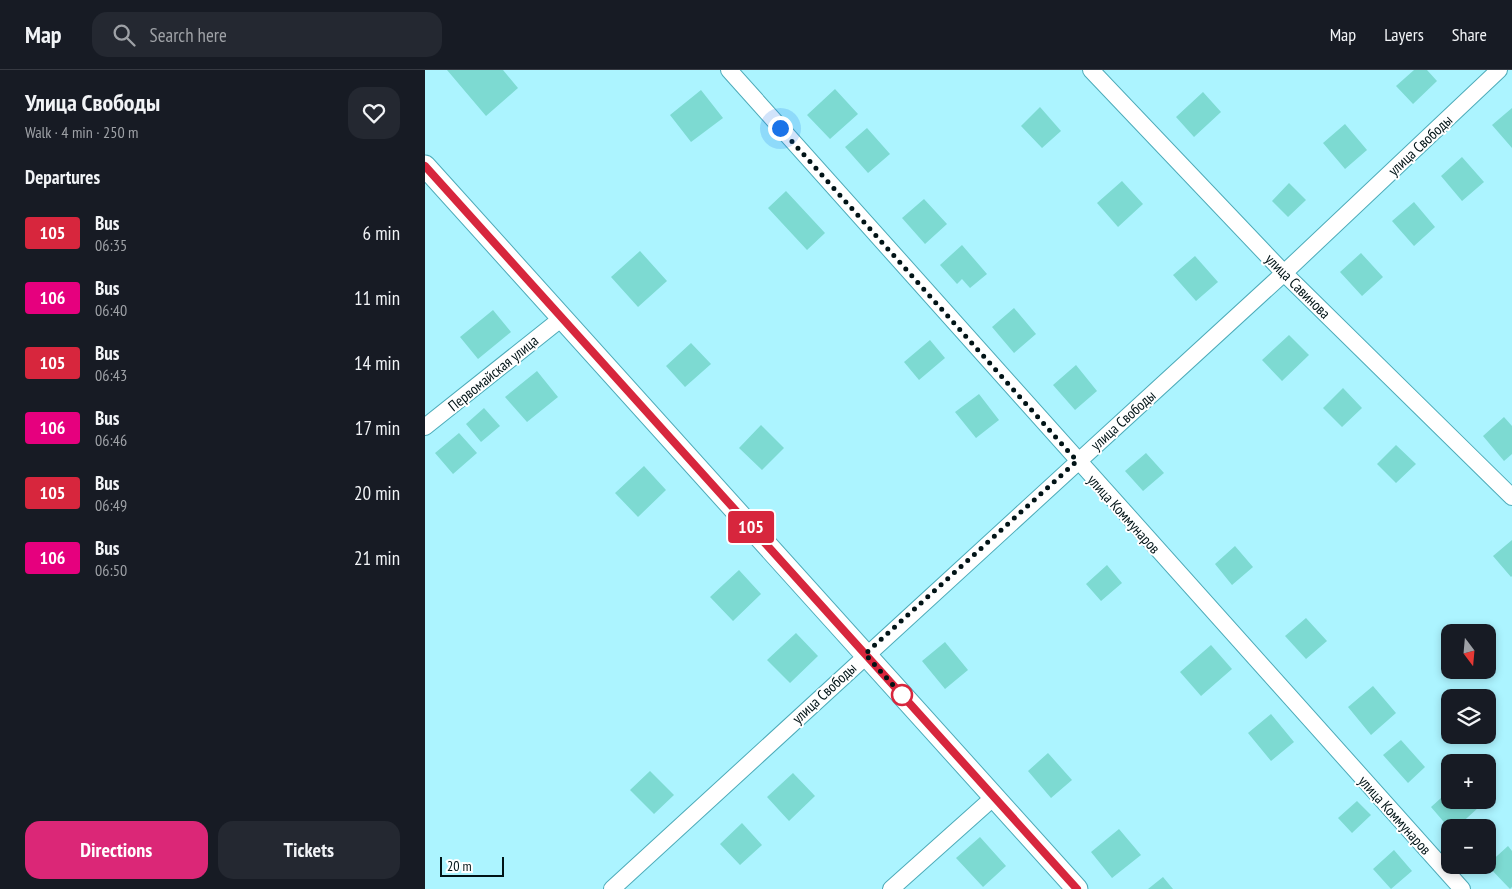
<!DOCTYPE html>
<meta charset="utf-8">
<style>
:root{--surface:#171b24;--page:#242831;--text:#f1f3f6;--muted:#9ea1a6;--line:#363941;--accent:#db2777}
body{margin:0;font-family:"PT Sans Narrow",sans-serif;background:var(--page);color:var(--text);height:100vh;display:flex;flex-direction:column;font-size:19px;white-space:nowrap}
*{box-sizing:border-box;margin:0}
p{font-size:16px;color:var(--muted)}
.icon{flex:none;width:28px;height:28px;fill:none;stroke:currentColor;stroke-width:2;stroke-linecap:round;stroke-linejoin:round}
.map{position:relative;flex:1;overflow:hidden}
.panel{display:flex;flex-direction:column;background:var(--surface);width:425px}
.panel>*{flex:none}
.badge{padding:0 10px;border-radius:4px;font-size:18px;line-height:32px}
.needle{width:32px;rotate:164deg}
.tools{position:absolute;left:1016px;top:554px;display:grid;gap:10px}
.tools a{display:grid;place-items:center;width:55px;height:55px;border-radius:10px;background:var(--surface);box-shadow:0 2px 8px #0003;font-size:25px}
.scale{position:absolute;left:15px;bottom:12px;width:64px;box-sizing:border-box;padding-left:5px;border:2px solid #011316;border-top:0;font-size:14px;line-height:18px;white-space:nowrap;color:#011316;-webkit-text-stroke:4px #fff;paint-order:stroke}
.you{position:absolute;width:25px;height:25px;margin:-12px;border:4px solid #fff;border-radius:50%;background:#1a73e8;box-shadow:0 0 0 8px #1a73e833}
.map>.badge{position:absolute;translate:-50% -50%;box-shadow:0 0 0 2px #fff}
h2{padding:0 25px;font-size:19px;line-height:45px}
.round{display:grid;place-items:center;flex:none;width:52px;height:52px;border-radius:15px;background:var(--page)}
.summary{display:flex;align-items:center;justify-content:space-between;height:85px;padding:0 25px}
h1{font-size:24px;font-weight:800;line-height:38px}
.cta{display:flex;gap:10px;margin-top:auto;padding:10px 25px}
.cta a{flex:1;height:58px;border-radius:15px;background:var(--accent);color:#fff;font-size:20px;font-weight:800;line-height:58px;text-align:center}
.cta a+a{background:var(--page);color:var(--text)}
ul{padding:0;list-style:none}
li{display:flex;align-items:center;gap:15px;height:65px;padding:0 25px}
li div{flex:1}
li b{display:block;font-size:19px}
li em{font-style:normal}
li .badge{min-width:55px;font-weight:700;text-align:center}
header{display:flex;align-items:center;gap:30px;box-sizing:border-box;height:70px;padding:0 25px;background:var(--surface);border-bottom:1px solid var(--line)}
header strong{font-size:24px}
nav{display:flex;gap:28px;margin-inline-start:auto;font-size:18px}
.search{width:350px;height:45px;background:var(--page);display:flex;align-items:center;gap:12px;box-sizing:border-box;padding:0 18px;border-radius:15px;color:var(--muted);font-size:19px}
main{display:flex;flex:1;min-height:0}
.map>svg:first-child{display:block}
.building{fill:#7ddad2}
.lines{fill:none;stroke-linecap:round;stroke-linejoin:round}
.minor-casing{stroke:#4dabb9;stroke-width:18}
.tertiary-casing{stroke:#4dabb9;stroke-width:23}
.minor{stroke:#fff;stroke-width:16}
.tertiary{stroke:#fff;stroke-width:21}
.line-casing{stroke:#fff;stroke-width:11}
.line{stroke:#d7263d;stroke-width:8}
.walk{stroke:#011316;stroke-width:5;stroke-dasharray:0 9}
.stop-dot{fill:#fff;stroke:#d7263d;stroke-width:2.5}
.labels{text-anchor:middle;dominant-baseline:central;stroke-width:4;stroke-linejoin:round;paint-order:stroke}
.street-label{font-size:15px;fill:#011316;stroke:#fff}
</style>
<header>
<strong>Map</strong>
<div class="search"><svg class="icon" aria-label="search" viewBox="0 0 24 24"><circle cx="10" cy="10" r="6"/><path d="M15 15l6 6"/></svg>Search here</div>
<nav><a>Map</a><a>Layers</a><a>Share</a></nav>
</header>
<main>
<section class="panel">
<div class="summary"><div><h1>Улица Свободы</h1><p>Walk · 4 min · 250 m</p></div><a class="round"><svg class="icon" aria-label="heart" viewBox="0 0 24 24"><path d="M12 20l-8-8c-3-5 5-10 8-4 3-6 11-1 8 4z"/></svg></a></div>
<h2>Departures</h2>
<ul>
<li><span class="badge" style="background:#d7263d;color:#fff">105</span><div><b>Bus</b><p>06:35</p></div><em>6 min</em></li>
<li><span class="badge" style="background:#e6007e;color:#fff">106</span><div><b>Bus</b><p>06:40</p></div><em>11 min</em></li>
<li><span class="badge" style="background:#d7263d;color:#fff">105</span><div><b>Bus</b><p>06:43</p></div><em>14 min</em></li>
<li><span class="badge" style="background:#e6007e;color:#fff">106</span><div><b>Bus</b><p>06:46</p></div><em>17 min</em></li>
<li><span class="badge" style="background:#d7263d;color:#fff">105</span><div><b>Bus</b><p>06:49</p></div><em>20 min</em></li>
<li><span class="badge" style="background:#e6007e;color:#fff">106</span><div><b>Bus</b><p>06:50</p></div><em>21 min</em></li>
</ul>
<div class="cta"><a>Directions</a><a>Tickets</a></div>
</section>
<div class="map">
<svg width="1087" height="819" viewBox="0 0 1087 819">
<rect width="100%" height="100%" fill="#acf4ff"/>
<!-- building -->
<path class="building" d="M 22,0 L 78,0 L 93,18 L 61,46 Z
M 989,0 L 1002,0 L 1012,11 L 988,34 L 971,16 Z
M 410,19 L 433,44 L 405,69 L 382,45 Z
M 276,20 L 298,48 L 266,72 L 245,45 Z
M 778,22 L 796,42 L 769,67 L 751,47 Z
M 615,37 L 636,61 L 617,78 L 596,56 Z
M 1087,38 L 1087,78 L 1067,55 Z
M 920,54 L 942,80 L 920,99 L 898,73 Z
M 442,58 L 465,84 L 443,103 L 420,77 Z
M 1037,87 L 1059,112 L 1037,131 L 1016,106 Z
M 697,111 L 718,134 L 693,157 L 672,133 Z
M 864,113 L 881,130 L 863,147 L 847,131 Z
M 361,121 L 400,163 L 382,180 L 343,138 Z
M 499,129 L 522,154 L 500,174 L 477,148 Z
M 989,132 L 1010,157 L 989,176 L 967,151 Z
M 537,175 L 562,204 L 545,218 L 537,209 L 532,214 L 515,195 Z
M 215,181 L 242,211 L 213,237 L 186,207 Z
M 936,183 L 958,207 L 937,226 L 915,202 Z
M 770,186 L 793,212 L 771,231 L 748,205 Z
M 589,238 L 611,264 L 589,283 L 567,257 Z
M 68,240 L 86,262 L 53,289 L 35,267 Z
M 864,265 L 884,285 L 857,311 L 837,290 Z
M 505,270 L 520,288 L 494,310 L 479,292 Z
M 266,273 L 286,294 L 260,317 L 241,296 Z
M 651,295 L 672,321 L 650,340 L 628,315 Z
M 112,301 L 133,327 L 102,352 L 80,327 Z
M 918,318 L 937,338 L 917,357 L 898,338 Z
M 554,324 L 574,350 L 551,368 L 530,342 Z
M 59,338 L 75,356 L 56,372 L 41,354 Z
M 1079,347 L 1087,356 L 1087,384 L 1079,391 L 1058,366 Z
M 336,355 L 359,378 L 337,400 L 314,378 Z
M 34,363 L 52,383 L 28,404 L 10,383 Z
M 971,375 L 991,394 L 971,413 L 952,394 Z
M 721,383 L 739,403 L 718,421 L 700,401 Z
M 219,396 L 241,420 L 213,447 L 190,423 Z
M 1087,470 L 1087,506 L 1086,507 L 1068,486 Z
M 810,476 L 828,497 L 807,515 L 790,494 Z
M 682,495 L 697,513 L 676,531 L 661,514 Z
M 314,500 L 336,524 L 308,551 L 285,527 Z
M 881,548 L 902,571 L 881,589 L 860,566 Z
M 371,563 L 393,586 L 365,613 L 342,590 Z
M 520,572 L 543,600 L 520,619 L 497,591 Z
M 786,575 L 807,599 L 776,626 L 755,602 Z
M 948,616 L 971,643 L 946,665 L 923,637 Z
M 846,644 L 869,672 L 846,691 L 823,663 Z
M 976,670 L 1000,697 L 983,713 L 958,685 Z
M 623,683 L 647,710 L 626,728 L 603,701 Z
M 225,701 L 249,725 L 229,744 L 205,720 Z
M 368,703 L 390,726 L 364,751 L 342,727 Z
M 1025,720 L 1025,730 L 1048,730 L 1054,737 L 1031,758 L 1024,758 L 1006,737 Z
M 932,731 L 946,745 L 927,763 L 913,748 Z
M 317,753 L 337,775 L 315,795 L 295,774 Z
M 694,759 L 716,785 L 687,808 L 666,782 Z
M 555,767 L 581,796 L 558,817 L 531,788 Z
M 1083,776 L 1087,781 L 1087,817 L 1085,819 L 1062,795 Z
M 969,780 L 987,801 L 966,819 L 948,799 Z
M 738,807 L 748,819 L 723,819 Z"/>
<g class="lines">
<defs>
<path id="minor" d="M 304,0 L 1037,819
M 666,0 L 859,203 L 1087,427
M 0,357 L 137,248
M 187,819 L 859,203 L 1074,0
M 466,819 L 569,727"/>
<path id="tertiary" d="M 0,96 L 652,819"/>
</defs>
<!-- minor casing -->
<use href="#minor" class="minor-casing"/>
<!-- tertiary casing -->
<use href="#tertiary" class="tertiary-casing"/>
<!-- minor -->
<use href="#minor" class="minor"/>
<!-- tertiary -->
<use href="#tertiary" class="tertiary"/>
</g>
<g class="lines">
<defs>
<path id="line" d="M 0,96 L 652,819"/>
</defs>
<!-- line casing -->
<use href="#line" class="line-casing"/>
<!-- line -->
<use href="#line" class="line"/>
<!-- walk -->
<path class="walk" d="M 355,58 L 652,391 L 440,584 L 477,625"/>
</g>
<!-- markers -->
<circle class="stop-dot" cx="477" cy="625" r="10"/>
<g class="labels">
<!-- street labels -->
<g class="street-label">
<text transform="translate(995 75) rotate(-43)">улица Свободы</text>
<text transform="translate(873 216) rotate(45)">улица Савинова</text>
<text transform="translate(68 303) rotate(-39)">Первомайская улица</text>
<text transform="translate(698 350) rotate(-42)">улица Свободы</text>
<text transform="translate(699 444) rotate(48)">улица Коммунаров</text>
<text transform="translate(399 623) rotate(-43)">улица Свободы</text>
<text transform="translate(970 745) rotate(48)">улица Коммунаров</text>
</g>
</g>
</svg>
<div class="tools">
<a><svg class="needle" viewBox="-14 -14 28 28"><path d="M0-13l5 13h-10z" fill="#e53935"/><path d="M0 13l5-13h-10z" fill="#9ea1a6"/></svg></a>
<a><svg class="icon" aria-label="layers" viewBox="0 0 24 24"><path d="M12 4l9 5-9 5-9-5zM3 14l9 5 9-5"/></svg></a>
<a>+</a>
<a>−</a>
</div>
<div class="scale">20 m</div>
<div class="you" style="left:355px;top:58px"></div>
<b class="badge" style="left:326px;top:457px;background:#d7263d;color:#fff">105</b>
</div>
</main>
